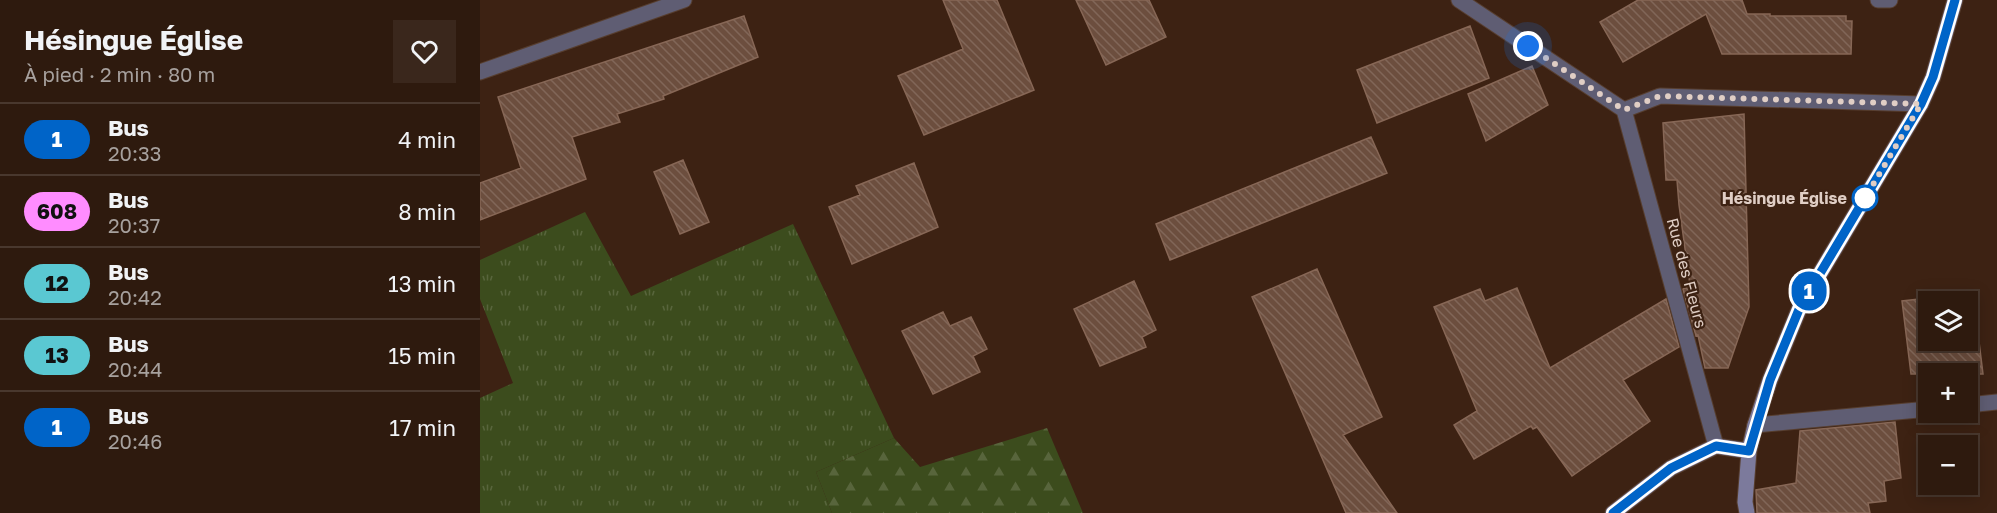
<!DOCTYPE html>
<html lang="fr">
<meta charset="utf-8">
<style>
:root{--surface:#2e1a0e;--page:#3a271c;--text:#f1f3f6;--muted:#a7a19e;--line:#49382e}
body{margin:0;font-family:"Golos Text",sans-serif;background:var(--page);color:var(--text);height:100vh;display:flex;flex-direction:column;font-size:22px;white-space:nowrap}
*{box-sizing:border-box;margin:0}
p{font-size:20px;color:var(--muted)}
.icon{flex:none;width:33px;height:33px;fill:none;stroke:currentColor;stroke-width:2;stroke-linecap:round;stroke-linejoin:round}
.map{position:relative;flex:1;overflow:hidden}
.panel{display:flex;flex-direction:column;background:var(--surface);width:480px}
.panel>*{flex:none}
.badge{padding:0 12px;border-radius:20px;font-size:21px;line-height:39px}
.fabs{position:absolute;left:1438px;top:291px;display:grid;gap:12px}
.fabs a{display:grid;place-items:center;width:60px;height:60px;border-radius:0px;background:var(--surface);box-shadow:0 3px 15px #0003,0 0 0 2px var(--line);font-size:30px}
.you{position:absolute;width:30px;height:30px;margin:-15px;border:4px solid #fff;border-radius:50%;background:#1a73e8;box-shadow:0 0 0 9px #1a73e833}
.map>.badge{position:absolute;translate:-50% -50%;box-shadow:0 0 0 3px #fff}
.round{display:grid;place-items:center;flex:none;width:63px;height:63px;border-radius:0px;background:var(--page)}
.head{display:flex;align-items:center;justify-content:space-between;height:102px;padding:0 24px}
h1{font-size:28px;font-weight:700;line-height:45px}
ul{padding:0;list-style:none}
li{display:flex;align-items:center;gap:18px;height:72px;padding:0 24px;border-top:2px solid var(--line)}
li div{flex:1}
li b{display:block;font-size:22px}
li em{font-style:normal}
li .badge{min-width:66px;font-weight:700;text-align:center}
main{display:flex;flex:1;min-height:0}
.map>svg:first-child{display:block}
.grass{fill:url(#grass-tufts)}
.forest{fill:url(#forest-firs)}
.building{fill:url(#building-back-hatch);stroke:#876756;stroke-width:1.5;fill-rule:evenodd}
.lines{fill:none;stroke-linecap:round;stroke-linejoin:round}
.street-casing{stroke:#573e2f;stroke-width:17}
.secondary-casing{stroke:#573e2f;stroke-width:17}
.street{stroke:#5f5d73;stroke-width:15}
.secondary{stroke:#7c7a9c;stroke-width:15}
.line-casing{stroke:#fff;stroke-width:14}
.line{stroke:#0064c8;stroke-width:9}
.walk{stroke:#e0cec5;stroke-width:6;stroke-dasharray:0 10.8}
.stop-dot{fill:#fff;stroke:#0064c8;stroke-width:3}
.labels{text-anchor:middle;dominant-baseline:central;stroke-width:4.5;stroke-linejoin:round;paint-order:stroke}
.stop-label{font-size:16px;font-weight:bold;fill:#e0cec5;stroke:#3d2213;text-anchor:end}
.street-label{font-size:16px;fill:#e0cec5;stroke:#3d2213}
</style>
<main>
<section class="panel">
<div class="head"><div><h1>Hésingue Église</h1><p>À pied · 2 min · 80 m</p></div><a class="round"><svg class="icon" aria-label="heart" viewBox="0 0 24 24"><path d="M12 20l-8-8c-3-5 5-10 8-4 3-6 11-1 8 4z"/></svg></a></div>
<ul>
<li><span class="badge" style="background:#0064c8;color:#fff">1</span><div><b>Bus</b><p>20:33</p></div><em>4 min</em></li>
<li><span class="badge" style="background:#ff8cff;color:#111">608</span><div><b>Bus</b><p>20:37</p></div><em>8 min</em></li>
<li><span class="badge" style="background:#5ac8d2;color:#111">12</span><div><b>Bus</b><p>20:42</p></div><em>13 min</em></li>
<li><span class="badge" style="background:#5ac8d2;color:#111">13</span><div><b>Bus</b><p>20:44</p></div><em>15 min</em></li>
<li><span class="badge" style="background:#0064c8;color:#fff">1</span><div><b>Bus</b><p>20:46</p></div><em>17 min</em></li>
</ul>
</section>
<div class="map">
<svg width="1517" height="513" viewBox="0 0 1517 513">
<defs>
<pattern id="grass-tufts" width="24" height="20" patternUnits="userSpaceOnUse" patternTransform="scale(1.5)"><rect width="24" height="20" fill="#3c4c1d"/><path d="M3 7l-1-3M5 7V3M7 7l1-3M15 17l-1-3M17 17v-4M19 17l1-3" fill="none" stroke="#58653c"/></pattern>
<pattern id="forest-firs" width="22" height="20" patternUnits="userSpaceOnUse" patternTransform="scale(1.5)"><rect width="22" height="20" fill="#3c4c1d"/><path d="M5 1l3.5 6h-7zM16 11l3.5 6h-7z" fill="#58653c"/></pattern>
<pattern id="building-back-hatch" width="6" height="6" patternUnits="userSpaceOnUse" patternTransform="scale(1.5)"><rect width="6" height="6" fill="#6c4e3e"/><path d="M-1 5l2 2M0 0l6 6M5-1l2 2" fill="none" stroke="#816658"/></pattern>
</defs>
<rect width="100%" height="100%" fill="#3d2213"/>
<!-- grass -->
<path class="grass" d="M 105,212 L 151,296 L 313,224 L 414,438 L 336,472 L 352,513 L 0,513 L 0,398 L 33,383 L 0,299 L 0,260 Z"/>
<!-- forest -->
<path class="forest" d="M 567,428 L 603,513 L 352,513 L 336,472 L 414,438 L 440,467 Z"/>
<!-- building -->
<path class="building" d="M 463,0 L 517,0 L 554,90 L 444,135 L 418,76 L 483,49 Z
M 596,0 L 669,0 L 686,37 L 626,65 Z
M 1158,0 L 1262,0 L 1267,14 L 1290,14 L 1290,16 L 1366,16 L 1366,21 L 1372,21 L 1371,54 L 1242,54 L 1226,14 L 1143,62 L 1120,22 Z
M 264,16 L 278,57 L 183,96 L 184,99 L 137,114 L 140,122 L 92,137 L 106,179 L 0,220 L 0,183 L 41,168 L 18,97 Z
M 990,26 L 1009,78 L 897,123 L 877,70 Z
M 1052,66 L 1068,105 L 1006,141 L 988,94 Z
M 1264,114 L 1269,307 L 1248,368 L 1225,368 L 1218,335 L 1216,336 L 1203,289 L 1210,285 L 1199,205 L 1197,180 L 1186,180 L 1183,123 Z
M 891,137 L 907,173 L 690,260 L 676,224 Z
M 203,160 L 229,222 L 200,234 L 174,172 Z
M 434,163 L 458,227 L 372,264 L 349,207 L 380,195 L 376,186 Z
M 837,269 L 902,417 L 863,435 L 917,513 L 866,513 L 772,297 Z
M 654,281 L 676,330 L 662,337 L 666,347 L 620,366 L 594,309 Z
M 1037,288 L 1070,368 L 1186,299 L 1199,347 L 1143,380 L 1170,421 L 1092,476 L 1057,427 L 1053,429 L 1051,426 L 994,459 L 974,425 L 997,411 L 954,307 L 1000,289 L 1005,301 Z
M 1493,293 L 1503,374 L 1431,374 L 1422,301 ZM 1449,302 L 1488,302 L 1488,340 L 1449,340 Z
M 463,312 L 470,326 L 491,317 L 507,349 L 493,356 L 500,372 L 453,394 L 422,331 Z
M 1415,422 L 1421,478 L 1404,481 L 1406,501 L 1388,503 L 1390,513 L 1277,513 L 1276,490 L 1316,483 L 1320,431 Z"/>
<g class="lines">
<defs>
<path id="street" d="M 979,0 L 1144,110 L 1236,446
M 1398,0 L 1410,0
M 0,72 L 204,0
M 1144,110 L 1180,96 L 1441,104
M 1488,405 L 1517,402
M 1275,425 L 1449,409"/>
<path id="secondary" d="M 1133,513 L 1191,468 L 1236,446 L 1269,451
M 1267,513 L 1265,502 L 1269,451 L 1275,425 L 1290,380 L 1320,307 L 1441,104 L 1453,77 L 1475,0"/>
</defs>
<!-- street casing -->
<use href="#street" class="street-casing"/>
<!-- secondary casing -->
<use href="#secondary" class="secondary-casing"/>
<!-- street -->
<use href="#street" class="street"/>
<!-- secondary -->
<use href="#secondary" class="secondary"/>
</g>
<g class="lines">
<defs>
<path id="line" d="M 1133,513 L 1191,468 L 1236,446 L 1269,451 L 1290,380 L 1320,307 L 1441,104 L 1453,77 L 1475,0"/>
</defs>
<!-- line casing -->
<use href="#line" class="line-casing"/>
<!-- line -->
<use href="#line" class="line"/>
<!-- walk -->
<path class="walk" d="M 1048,46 L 1144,110 L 1180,96 L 1441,104 L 1385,198"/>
</g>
<!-- markers -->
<circle class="stop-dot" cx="1385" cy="198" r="12"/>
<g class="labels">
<!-- stop labels -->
<g class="stop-label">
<text x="1367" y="198">Hésingue Église</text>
</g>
<!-- street labels -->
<g class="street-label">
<text transform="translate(1207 273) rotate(75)">Rue des Fleurs</text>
</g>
</g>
</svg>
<div class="fabs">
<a><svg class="icon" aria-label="layers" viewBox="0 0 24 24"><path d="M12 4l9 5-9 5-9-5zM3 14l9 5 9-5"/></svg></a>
<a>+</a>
<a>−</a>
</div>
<div class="you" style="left:1048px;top:46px"></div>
<b class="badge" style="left:1329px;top:291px;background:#0064c8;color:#fff">1</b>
</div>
</main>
